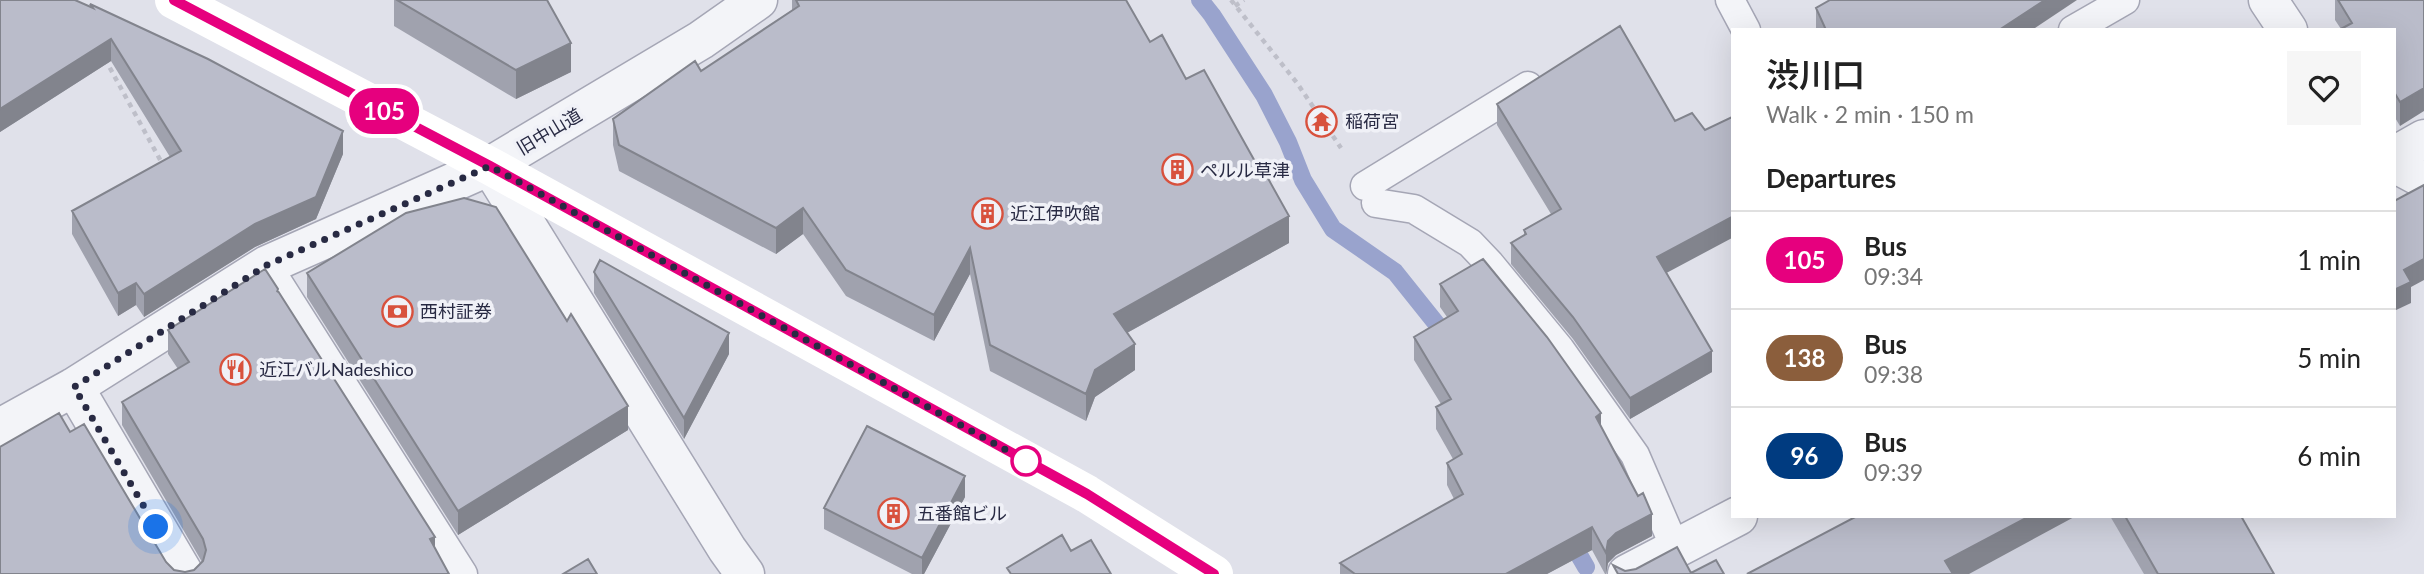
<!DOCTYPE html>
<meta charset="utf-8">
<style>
:root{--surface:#fff;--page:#f6f6f6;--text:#222;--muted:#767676;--line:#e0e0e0}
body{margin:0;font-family:Lato,"Noto Sans JP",sans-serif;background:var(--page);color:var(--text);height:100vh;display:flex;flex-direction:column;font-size:26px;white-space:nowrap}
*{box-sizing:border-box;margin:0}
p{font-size:23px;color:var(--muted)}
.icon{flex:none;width:38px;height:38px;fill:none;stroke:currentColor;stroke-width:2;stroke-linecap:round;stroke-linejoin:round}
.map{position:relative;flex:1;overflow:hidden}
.side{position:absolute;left:1731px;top:28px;width:665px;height:490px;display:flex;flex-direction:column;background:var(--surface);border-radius:0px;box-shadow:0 7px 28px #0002}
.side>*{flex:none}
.badge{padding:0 14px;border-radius:23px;font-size:24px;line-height:46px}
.you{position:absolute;width:35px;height:35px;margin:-18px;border:5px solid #fff;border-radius:50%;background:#1a73e8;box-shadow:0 0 0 10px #1a73e833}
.map>.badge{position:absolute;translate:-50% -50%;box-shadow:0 0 0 4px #fff}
h2{padding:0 35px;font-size:26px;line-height:63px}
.round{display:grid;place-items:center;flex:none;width:74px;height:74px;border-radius:0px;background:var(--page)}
.head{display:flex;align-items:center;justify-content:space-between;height:119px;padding:0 35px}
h1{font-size:33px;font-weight:600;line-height:52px}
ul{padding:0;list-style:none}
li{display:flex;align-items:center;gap:21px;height:98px;padding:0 35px;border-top:2px solid var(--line)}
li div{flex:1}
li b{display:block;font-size:26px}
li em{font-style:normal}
li .badge{min-width:77px;font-weight:700;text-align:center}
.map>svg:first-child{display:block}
.built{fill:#ced0dc}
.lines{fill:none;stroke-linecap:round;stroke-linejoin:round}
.stream{stroke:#99a3cd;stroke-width:18}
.lane-casing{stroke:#a5a6b5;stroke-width:31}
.street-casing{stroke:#a5a6b5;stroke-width:41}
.path{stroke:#bebfc9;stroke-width:4.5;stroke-dasharray:5 5;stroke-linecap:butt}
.lane{stroke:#f3f4f8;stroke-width:28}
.street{stroke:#f3f4f8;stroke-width:38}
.secondary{stroke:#fff;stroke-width:38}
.wall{fill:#a0a2ae}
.shaded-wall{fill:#82848d}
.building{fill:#babcca;stroke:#82848d;stroke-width:2}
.line-casing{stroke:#fff;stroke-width:16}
.line{stroke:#e6007e;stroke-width:10}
.walk{stroke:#282a43;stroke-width:7;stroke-dasharray:0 12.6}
.stop-dot{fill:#fff;stroke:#e6007e;stroke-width:3.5}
.labels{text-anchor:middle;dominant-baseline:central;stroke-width:7;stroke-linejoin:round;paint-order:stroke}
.poi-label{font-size:18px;fill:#282a43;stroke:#f0f1f7;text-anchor:start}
.street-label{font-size:18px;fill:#282a43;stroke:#f0f1f7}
</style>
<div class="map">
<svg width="2424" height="574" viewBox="0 0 2424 574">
<rect width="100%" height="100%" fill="#e0e1ea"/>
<!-- built -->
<path class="built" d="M 1924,516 L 2237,516 L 2271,574 L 1957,574 Z"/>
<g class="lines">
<!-- stream -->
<path class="stream" d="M 1200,0 L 1212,15 L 1264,95 L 1288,142 L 1303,180 L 1333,229 L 1395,272 L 1451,342
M 1568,536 L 1586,567"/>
<defs>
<path id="lane" d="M 1730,0 L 1746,30
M 2073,30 L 2125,0
M 1365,186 L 1528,86
M 1376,203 L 1414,209 L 1470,243 L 1490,264 L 1560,349 L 1635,455 L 1676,550
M 267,265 L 463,574"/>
<path id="street" d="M 2268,0 L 2288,30
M 2394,156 L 2424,139
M 2394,163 L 2424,179
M 490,166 L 727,549 L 745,574
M 74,387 L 184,574
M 0,428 L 74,387 L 267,265 L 490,166 L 701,40 L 758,0
M 1627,574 L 1738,516"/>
</defs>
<!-- lane casing -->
<use href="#lane" class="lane-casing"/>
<!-- street casing -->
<use href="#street" class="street-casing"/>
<!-- path -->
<path class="path" d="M 1231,0 L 1297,83 L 1341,148
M 1235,6 L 1244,0
M 105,59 L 163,165"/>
<!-- lane -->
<use href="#lane" class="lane"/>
<!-- street -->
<use href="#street" class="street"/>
<!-- secondary -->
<path class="secondary" d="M 174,0 L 490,166 L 1087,494 L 1214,574"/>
</g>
<!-- wall -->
<path class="wall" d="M 0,0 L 90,7 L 90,4 L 343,154 L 316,219 L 255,247 L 144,317 L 136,305 L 118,316 L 72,234 L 72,211 L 170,157 L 111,61 L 0,132 Z
M 394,0 L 547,0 L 571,72 L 516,99 L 394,26 Z
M 792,0 L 1126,0 L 1150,42 L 1186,79 L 1289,243 L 1127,333 L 1135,370 L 1095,397 L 1086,421 L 990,371 L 970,274 L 934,341 L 846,296 L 803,234 L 776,254 L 619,171 L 613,145 L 613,119 L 701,71 L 792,10 Z
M 2335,0 L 2424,0 L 2400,126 L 2394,116 L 2394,30 L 2341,29 L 2335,20 Z
M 1816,8 L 2032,30 L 1816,30 Z
M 1497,104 L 1667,273 L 1712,372 L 1630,419 L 1573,339 L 1511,264 L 1511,243 L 1524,236 L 1524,230 L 1551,214 L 1497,125 Z
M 594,272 L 729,354 L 684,439 L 594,293 Z
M 307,273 L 628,430 L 458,535 L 307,297 Z
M 1440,284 L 1601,427 L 1652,536 L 1616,555 L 1608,563 L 1606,574 L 1605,574 L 1592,550 L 1547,574 L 1340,574 L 1340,563 L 1454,499 L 1447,485 L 1447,463 L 1453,459 L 1436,429 L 1436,407 L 1441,404 L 1414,360 L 1414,337 L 1447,317 L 1440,307 Z
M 278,291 L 435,548 L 449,574 L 0,574 L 70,432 L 166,562 L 174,570 L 185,572 L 194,570 L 202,562 L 122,425 L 122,402 L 178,369 L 168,354 L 168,330 Z
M 965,497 L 924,574 L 912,574 L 824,529 L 824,508 Z
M 2110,516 L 2241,516 L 2274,574 L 2144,574 Z"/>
<!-- shaded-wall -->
<path class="shaded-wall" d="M 2045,0 L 2077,0 L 2032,30 L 1999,30 Z
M 111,39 L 111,61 L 0,132 L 0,109 Z
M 571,43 L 571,72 L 516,99 L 516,70 Z
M 2424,88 L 2424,111 L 2400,126 L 2400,102 Z
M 343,131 L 343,154 L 316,219 L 255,247 L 144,317 L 144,294 Z
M 803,208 L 803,234 L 776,254 L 776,228 Z
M 1289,216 L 1289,243 L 1114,340 L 1114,314 Z
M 1732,217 L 1732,238 L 1657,278 L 1657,257 Z
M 970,248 L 970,274 L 934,341 L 934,315 Z
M 2424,259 L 2424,280 L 2411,287 L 2411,303 L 2394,311 L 2394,290 L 2404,270 Z
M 136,283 L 136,305 L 118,316 L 118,293 Z
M 729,333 L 729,354 L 684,439 L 684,418 Z
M 1135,344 L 1135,370 L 1095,397 L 1086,421 L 1086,394 L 1095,370 Z
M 1712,351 L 1712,372 L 1630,419 L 1630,398 Z
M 628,406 L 628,430 L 458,535 L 458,511 Z
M 1601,413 L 1601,436 L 1596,417 Z
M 965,476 L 965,497 L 924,574 L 922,574 L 922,558 Z
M 1652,514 L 1652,536 L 1616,555 L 1608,563 L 1606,574 L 1606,553 L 1608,541 L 1616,533 Z
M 2030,516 L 2076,516 L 1969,574 L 1945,574 L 1945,561 Z
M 1592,527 L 1592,550 L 1547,574 L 1506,574 Z
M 435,537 L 435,560 L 430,539 Z"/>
<!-- building -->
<path class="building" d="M 0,0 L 75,0 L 93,8 L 90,4 L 208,59 L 343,131 L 316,197 L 255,224 L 144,294 L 136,283 L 118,293 L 72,211 L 181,151 L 111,39 L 0,109 Z
M 397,0 L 547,0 L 571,43 L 516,70 Z
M 796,0 L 1126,0 L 1150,42 L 1162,35 L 1186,79 L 1204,70 L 1262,174 L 1265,173 L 1289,216 L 1114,314 L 1135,344 L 1095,370 L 1086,394 L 990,345 L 970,248 L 934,315 L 846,270 L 803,208 L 776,228 L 619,145 L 613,119 L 695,61 L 701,71 L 799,6 Z
M 1830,0 L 2045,0 L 1999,30 L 1826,30 L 1816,8 Z
M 2338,0 L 2424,0 L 2424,88 L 2400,102 L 2394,92 L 2394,30 L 2339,30 L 2352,23 Z
M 1620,26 L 1675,121 L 1692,113 L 1705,130 L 1732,117 L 1732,217 L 1657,257 L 1712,351 L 1630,398 L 1573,317 L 1511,243 L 1526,234 L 1524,230 L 1561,209 L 1497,104 Z
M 2424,185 L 2424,259 L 2404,270 L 2411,282 L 2394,290 L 2394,201 Z
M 464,198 L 496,207 L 567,321 L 571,314 L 628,406 L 458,511 L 307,273 L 406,213 Z
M 1483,259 L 1547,337 L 1601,413 L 1596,417 L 1638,496 L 1643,493 L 1652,514 L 1616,533 L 1608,541 L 1606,553 L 1592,527 L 1506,574 L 1355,574 L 1340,563 L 1463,494 L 1447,463 L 1462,454 L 1436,407 L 1451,399 L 1414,337 L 1458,311 L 1440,284 Z
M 600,260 L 729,333 L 684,418 L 594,272 Z
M 265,269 L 278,289 L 277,292 L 278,291 L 435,537 L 430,539 L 449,574 L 0,574 L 0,447 L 59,413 L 70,432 L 84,424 L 166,562 L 174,570 L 185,572 L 194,570 L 203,561 L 206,550 L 203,539 L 122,402 L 189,362 L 168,330 Z
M 867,426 L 965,476 L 922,558 L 824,508 Z
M 1857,516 L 2030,516 L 1945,561 L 1953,574 L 1747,574 Z
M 2125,516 L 2241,516 L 2274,574 L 2158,574 Z
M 1062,535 L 1071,551 L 1091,540 L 1111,574 L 1011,574 L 1007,568 Z
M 1677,547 L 1691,573 L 1716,560 L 1724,574 L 1618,574 L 1613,565 L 1625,571 L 1636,569 Z
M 588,559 L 597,574 L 563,574 Z"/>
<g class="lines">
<defs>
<path id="line" d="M 174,0 L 490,166 L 1087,494 L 1214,574"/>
</defs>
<!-- line casing -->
<use href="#line" class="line-casing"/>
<!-- line -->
<use href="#line" class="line"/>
<!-- walk -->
<path class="walk" d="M 156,527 L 74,387 L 267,265 L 490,166 L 1026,461"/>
</g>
<!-- icons -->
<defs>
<symbol id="temple-ring" viewBox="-11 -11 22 22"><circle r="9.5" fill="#f0f1f7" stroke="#d8513d" stroke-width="1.5"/><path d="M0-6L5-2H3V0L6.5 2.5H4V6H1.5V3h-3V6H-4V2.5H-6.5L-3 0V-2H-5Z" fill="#d8513d"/></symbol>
<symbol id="building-ring" viewBox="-11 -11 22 22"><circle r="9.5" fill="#f0f1f7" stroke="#d8513d" stroke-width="1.5"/><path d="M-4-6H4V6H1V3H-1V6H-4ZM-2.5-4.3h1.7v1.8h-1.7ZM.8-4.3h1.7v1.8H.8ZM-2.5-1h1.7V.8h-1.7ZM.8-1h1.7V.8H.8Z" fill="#d8513d"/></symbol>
<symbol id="bank-ring" viewBox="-11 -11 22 22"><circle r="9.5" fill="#f0f1f7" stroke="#d8513d" stroke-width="1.5"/><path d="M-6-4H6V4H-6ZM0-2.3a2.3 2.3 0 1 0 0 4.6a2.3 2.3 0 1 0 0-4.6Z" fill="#d8513d"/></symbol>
<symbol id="restaurant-ring" viewBox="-11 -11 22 22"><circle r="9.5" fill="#f0f1f7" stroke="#d8513d" stroke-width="1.5"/><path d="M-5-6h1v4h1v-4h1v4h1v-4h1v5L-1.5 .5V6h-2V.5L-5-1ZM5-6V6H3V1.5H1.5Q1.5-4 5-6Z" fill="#d8513d"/></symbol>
</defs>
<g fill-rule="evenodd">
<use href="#temple-ring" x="1304" y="104" width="35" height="35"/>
<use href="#building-ring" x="1160" y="152" width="35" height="35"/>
<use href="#building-ring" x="970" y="196" width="35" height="35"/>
<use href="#bank-ring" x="380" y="294" width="35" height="35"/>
<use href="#restaurant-ring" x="218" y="352" width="35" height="35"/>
<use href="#building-ring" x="876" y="496" width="35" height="35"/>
</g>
<!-- markers -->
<circle class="stop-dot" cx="1026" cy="461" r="14"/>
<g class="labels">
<!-- poi labels -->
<g class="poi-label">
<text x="1345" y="121">稲荷宮</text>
<text x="1200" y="170">ペルル草津</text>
<text x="1010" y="213">近江伊吹館</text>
<text x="420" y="311">西村証券</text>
<text x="259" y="369">近江バルNadeshico</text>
<text x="917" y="513">五番館ビル</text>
</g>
<!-- street labels -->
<g class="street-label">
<text transform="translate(549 131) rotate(-31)">旧中山道</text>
</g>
</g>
</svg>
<div class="you" style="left:156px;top:527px"></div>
<b class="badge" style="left:384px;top:111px;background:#e6007e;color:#fff">105</b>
<section class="side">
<div class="head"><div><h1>渋川口</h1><p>Walk · 2 min · 150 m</p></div><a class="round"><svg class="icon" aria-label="heart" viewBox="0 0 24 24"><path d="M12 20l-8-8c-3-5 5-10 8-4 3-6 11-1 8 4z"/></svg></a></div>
<h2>Departures</h2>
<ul>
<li><span class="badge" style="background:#e6007e;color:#fff">105</span><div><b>Bus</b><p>09:34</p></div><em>1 min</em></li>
<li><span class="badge" style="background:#8b5e3c;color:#fff">138</span><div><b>Bus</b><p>09:38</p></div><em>5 min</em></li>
<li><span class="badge" style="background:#003b80;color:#fff">96</span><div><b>Bus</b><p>09:39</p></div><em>6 min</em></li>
</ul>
</section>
</div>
